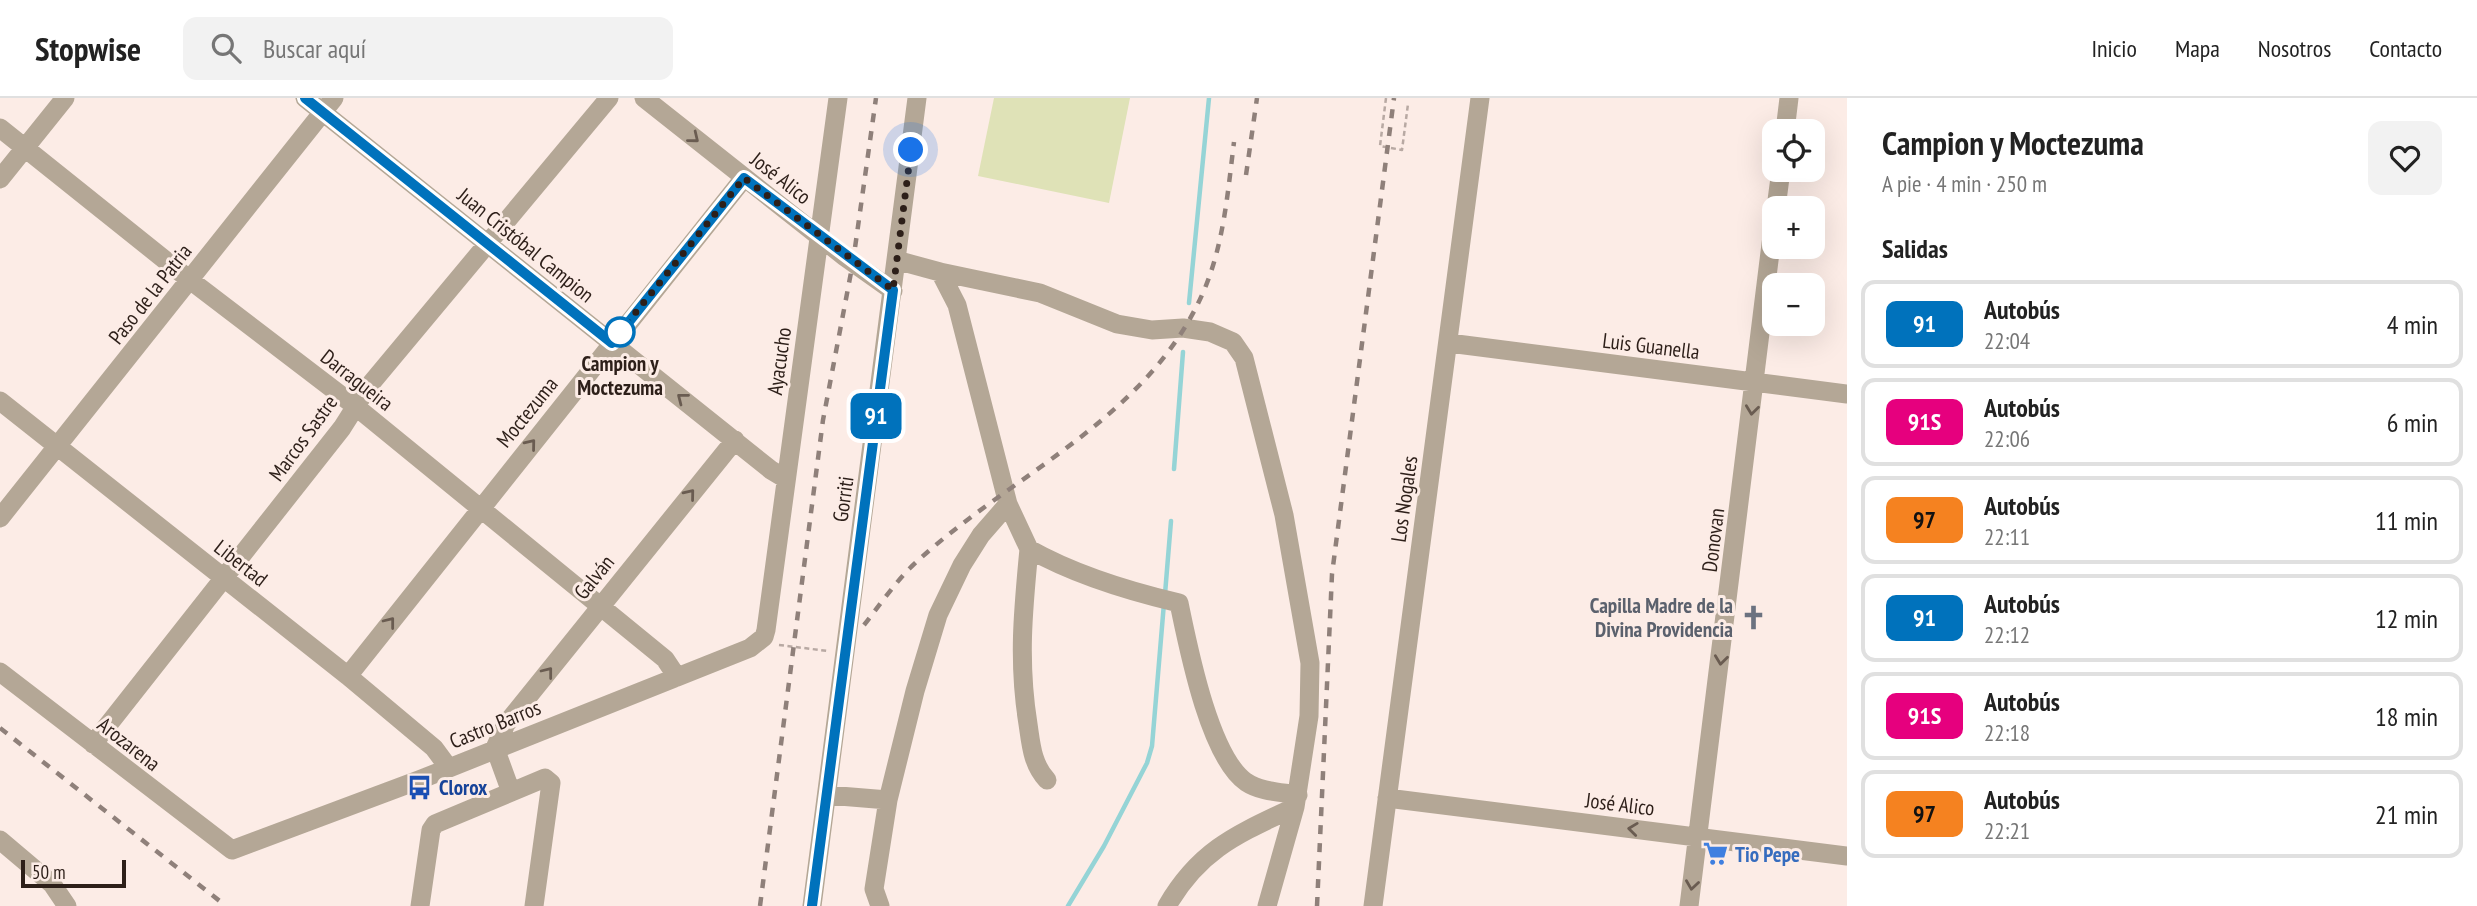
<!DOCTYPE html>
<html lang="es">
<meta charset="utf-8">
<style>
:root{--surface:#fff;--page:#f2f2f2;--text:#222;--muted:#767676;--line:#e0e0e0}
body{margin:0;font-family:"PT Sans Narrow",sans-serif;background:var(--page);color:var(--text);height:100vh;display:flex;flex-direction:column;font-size:26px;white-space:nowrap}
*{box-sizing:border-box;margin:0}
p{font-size:23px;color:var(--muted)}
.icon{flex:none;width:38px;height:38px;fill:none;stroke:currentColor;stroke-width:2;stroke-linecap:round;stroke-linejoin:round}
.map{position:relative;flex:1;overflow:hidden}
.drawer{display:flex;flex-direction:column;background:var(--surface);width:630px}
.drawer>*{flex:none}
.badge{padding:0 14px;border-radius:10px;font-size:24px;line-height:46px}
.controls{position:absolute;left:1762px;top:21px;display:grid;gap:14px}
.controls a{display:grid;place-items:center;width:63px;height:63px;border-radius:14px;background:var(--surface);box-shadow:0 7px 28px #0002;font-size:35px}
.scale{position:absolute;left:21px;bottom:18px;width:105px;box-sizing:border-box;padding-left:7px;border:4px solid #2d1f19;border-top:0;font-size:19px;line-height:24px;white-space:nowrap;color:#2d1f19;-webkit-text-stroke:5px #fcece6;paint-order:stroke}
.you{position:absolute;width:35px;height:35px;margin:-18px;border:5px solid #fff;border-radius:50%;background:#1a73e8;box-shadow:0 0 0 10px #1a73e833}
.map>.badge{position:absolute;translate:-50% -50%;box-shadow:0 0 0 4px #fff}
h2{padding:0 35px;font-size:26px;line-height:63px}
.round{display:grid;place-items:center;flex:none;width:74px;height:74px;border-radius:14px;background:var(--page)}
.head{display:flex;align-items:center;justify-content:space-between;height:119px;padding:0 35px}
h1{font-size:33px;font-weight:700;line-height:52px}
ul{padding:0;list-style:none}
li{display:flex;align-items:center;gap:21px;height:88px;margin:0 14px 10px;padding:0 21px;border:4px solid var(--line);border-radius:14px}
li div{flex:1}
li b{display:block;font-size:26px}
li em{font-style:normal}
li .badge{min-width:77px;font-weight:700;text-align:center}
header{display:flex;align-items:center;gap:42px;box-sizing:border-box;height:98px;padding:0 35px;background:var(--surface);border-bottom:2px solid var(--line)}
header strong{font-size:33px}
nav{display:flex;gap:38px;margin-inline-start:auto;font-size:24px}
.search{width:490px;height:63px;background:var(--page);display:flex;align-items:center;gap:18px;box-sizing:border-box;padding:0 24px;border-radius:14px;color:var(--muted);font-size:26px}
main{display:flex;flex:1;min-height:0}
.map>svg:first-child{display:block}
.green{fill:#dfe2b7}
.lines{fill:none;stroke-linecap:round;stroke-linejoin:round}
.stream{stroke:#95d4d6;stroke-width:4.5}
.path{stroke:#b8a9a3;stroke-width:2.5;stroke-dasharray:5 3.5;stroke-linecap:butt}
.minor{stroke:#b4a796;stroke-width:19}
.rail{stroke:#8f807a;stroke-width:4.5;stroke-dasharray:9 9;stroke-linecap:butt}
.oneway{stroke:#6a5c51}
.line-casing{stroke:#fff;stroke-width:16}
.line{stroke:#0072bc;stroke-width:10}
.walk{stroke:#2d1f19;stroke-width:7;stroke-dasharray:0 12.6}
.stop-dot{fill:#fff;stroke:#0072bc;stroke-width:3.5}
.labels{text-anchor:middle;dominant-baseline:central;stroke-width:6;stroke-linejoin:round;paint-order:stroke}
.street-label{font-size:21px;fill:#2d1f19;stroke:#fcece6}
.stop-label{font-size:21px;font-weight:bold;fill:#2d1f19;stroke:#fcece6}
.worship-label{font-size:21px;font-weight:bold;fill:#5b616d;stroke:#fcece6;text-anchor:end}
.transit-label{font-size:21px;font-weight:bold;fill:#164399;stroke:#fcece6;text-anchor:start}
.shop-label{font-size:21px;font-weight:bold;fill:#366cbe;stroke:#fcece6;text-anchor:start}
</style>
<header>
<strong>Stopwise</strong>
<div class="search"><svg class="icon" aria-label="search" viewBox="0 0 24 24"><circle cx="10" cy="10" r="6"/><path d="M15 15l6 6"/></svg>Buscar aquí</div>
<nav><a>Inicio</a><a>Mapa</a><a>Nosotros</a><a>Contacto</a></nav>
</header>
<main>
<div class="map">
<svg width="1847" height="808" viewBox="0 0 1847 808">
<rect width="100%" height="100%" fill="#fcece6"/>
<!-- green -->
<path class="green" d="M 994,0 L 1130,0 L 1109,105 L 978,78 Z"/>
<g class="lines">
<!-- stream -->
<path class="stream" d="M 1189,205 L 1209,0
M 1174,371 L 1183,254
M 1165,496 L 1171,423
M 1068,808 L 1104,748 L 1147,665 L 1152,648 L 1164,505"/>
<!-- path -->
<path class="path" d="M 1386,0 L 1380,48 L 1402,52 L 1408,6
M 779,547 L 828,553"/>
<!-- minor -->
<path class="minor" d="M 305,0 L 771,372 L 786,381
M 644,0 L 845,159 L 893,193
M 0,30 L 190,182 L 355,308 L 665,561 L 677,579
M 1785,33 L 1789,0
M 0,81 L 65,0
M 1776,110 L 1781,72
M 896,162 L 940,174 L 957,207 L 1008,406
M 940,174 L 1040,195 L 1117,226 L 1152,232 L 1183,230 L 1210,234 L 1233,244 L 1244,260 L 1284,417 L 1310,565 L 1309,618 L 1295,709 C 1238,736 1200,751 1167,808
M 1449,245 L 1847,296
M 0,303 L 348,578 L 434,650 L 448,669
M 0,420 L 334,0
M 1029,451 C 1023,513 1018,564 1028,626 C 1031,646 1032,666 1047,682
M 0,574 L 232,752 L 419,682 L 750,550 L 764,539 L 766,532 L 838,0
M 348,578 L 744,80
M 93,646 L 342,330 L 368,289 L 609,0
M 495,650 L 506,626 L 735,342
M 495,650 L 511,694
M 827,697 L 888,702
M 1387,700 L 1847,758
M 0,742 L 52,786 L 67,808
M 420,808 L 431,732 L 435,726 L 545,680 L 551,685 L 534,808
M 812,808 L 917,0
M 880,808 L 874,791 L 888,702 L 915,593 L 938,517 L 962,467 L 981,437 L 1008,406 L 1029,451 C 1075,477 1128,493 1179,505 C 1188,548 1209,658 1246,684 C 1261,694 1281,694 1298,697
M 1267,808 L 1295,709
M 1373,808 L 1480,0
M 1689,808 L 1774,122"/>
<!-- rail -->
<path class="rail" d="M 1246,77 L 1257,0
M 864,527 C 879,508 894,486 911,469 C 1009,376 1150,322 1205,190 C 1224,144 1228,92 1234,44
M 0,630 L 226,808
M 760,808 L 823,322 L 853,164 L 876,0
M 1317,808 L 1332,476 L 1394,0"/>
</g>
<!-- one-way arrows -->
<defs><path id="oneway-chevron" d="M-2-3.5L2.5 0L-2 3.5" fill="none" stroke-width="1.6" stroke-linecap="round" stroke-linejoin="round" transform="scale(1.75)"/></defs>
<g class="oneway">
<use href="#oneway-chevron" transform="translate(694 40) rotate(39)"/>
<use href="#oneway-chevron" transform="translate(682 300) rotate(-142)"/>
<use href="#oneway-chevron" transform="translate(1752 312) rotate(97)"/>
<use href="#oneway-chevron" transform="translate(531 346) rotate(-51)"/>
<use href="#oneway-chevron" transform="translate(690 396) rotate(-51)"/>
<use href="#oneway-chevron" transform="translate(390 524) rotate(-52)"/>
<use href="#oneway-chevron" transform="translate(1721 562) rotate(97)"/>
<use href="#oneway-chevron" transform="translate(548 574) rotate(-52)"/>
<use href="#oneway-chevron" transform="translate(1633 731) rotate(-173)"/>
<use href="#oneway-chevron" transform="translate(1692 787) rotate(98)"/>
</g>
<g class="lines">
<defs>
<path id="line" d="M 305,0 L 612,245 L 744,80 L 893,192 L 812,808"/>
</defs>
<!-- line casing -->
<use href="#line" class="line-casing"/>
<!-- line -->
<use href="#line" class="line"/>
<!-- walk -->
<path class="walk" d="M 620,234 L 744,80 L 893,192 L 911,52"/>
</g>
<!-- icons -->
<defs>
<symbol id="church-bare" viewBox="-9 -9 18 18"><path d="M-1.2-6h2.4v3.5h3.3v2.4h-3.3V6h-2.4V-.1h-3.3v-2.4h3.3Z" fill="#6b7280" stroke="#fcece6" stroke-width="2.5" paint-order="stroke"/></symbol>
<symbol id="bus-bare" viewBox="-9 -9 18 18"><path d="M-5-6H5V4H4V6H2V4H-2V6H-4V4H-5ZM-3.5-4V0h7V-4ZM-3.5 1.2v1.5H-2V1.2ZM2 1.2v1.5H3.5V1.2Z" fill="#1a4fb4" stroke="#fcece6" stroke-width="2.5" paint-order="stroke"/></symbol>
<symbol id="supermarket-bare" viewBox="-9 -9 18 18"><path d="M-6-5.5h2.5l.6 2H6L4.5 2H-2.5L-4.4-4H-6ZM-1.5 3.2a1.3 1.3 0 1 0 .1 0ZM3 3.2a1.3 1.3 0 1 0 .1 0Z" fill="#3f7fe0" stroke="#fcece6" stroke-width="2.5" paint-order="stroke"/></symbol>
</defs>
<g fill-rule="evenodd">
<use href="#church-bare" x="1736" y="502" width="35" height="35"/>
<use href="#bus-bare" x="402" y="672" width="35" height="35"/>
<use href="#supermarket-bare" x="1698" y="738" width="35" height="35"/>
</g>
<!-- markers -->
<circle class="stop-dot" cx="620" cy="234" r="14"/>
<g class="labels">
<!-- street labels -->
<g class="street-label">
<text transform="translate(781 80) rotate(38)">José Alico</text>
<text transform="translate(526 147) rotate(39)">Juan Cristóbal Campion</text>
<text transform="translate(150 196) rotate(-52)">Paso de la Patria</text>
<text transform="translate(1651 248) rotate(7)">Luis Guanella</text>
<text transform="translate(779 263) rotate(-82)">Ayacucho</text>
<text transform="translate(357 282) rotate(38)">Darragueira</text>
<text transform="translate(527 314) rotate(-51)">Moctezuma</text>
<text transform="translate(303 340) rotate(-54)">Marcos Sastre</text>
<text transform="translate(843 401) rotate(-82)">Gorriti</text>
<text transform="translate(1404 401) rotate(-82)">Los Nogales</text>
<text transform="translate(1713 442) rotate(-83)">Donovan</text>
<text transform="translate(241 465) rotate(38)">Libertad</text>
<text transform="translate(594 479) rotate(-51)">Galván</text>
<text transform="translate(495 626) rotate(-22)">Castro Barros</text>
<text transform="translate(129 646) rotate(38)">Arozarena</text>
<text transform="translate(1620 706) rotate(7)">José Alico</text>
</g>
<!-- stop labels -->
<g class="stop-label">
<text x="620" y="265">Campion y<tspan x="620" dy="24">Moctezuma</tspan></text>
</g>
<!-- worship labels -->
<g class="worship-label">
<text x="1733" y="507">Capilla Madre de la<tspan x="1733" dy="24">Divina Providencia</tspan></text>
</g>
<!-- transit labels -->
<g class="transit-label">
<text x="439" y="689">Clorox</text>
</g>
<!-- shop labels -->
<g class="shop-label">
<text x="1735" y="756">Tio Pepe</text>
</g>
</g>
</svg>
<div class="controls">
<a><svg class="icon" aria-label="locate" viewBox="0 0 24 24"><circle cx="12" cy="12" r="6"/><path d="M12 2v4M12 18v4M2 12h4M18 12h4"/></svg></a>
<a>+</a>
<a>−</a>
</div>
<div class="scale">50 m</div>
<div class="you" style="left:911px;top:52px"></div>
<b class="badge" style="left:876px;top:318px;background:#0072bc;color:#fff">91</b>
</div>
<section class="drawer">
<div class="head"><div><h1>Campion y Moctezuma</h1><p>A pie · 4 min · 250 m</p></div><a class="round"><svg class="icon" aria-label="heart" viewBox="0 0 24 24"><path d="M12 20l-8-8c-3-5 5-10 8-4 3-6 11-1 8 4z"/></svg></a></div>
<h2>Salidas</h2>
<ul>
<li><span class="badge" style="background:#0072bc;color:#fff">91</span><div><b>Autobús</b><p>22:04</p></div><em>4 min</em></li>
<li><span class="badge" style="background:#e6007e;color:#fff">91S</span><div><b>Autobús</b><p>22:06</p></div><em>6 min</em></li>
<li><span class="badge" style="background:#f58220;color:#111">97</span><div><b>Autobús</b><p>22:11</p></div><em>11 min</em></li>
<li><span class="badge" style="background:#0072bc;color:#fff">91</span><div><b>Autobús</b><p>22:12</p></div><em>12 min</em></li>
<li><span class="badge" style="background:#e6007e;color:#fff">91S</span><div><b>Autobús</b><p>22:18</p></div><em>18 min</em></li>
<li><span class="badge" style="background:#f58220;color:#111">97</span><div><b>Autobús</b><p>22:21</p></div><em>21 min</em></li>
</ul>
</section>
</main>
